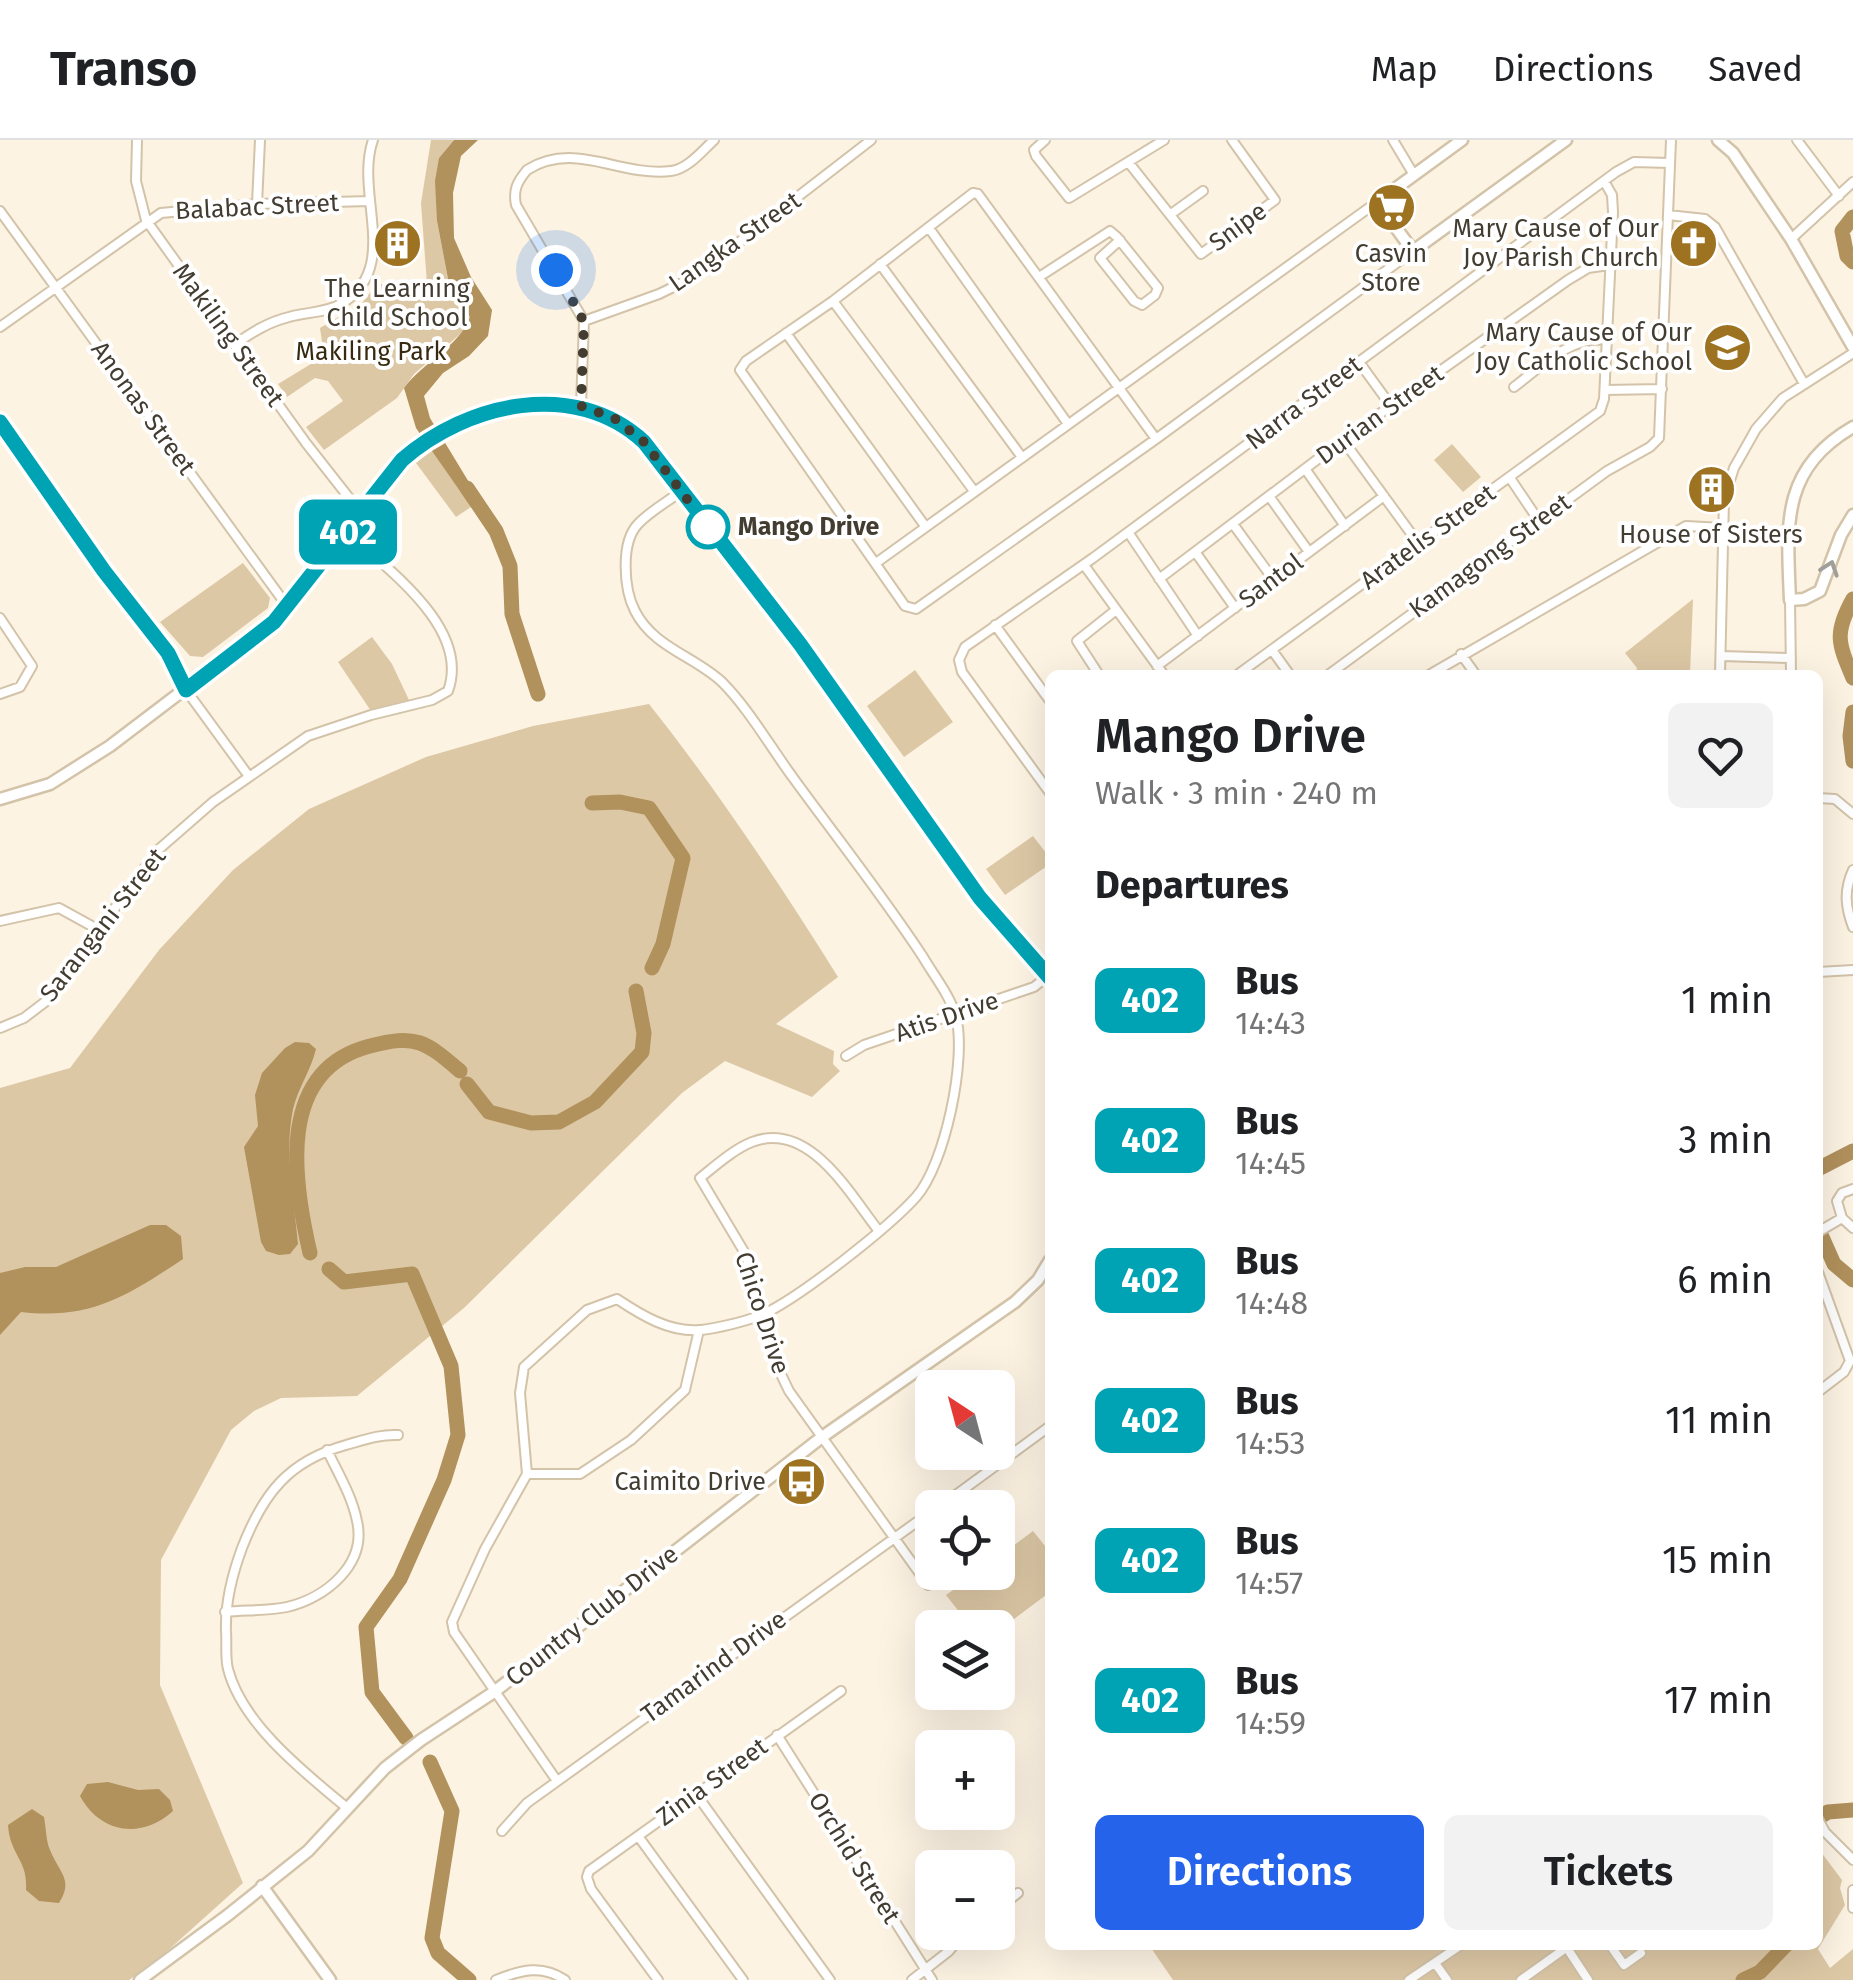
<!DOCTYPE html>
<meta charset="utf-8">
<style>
:root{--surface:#fff;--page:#f2f2f2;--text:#202124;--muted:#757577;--line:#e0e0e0;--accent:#2563eb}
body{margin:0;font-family:"Fira Sans",sans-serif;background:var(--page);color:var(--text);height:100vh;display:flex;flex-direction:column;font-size:38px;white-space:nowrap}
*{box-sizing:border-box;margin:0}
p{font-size:32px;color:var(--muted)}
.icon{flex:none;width:55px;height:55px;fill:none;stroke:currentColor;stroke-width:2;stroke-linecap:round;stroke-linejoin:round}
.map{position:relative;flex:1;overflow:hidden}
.details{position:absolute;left:1045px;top:530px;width:778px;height:1280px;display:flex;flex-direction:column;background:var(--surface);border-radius:15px;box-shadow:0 10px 40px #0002}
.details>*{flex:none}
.badge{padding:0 20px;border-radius:15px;font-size:35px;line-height:65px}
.needle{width:65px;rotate:324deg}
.buttons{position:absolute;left:915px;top:1230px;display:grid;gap:20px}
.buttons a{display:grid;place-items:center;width:100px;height:100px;border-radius:15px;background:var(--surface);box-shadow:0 10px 40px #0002;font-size:50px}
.you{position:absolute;width:50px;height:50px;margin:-25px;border:8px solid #fff;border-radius:50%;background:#1a73e8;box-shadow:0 0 0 15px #1a73e833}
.map>.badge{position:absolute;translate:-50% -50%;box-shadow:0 0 0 5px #fff}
h2{padding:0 50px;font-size:38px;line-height:90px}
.round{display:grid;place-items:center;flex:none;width:105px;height:105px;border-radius:15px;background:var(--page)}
.head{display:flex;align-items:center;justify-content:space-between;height:170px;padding:0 50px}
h1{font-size:48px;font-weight:600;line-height:75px}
.primary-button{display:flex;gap:20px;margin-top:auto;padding:20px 50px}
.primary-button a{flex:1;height:115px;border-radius:15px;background:var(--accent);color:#fff;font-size:40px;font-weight:600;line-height:115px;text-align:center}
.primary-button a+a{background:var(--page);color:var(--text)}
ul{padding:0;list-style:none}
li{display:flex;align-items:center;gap:30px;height:140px;padding:0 50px}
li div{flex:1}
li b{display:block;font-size:38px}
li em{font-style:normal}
li .badge{min-width:110px;font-weight:700;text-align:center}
header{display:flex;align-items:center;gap:60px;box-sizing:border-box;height:140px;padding:0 50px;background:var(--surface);border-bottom:2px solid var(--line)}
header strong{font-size:48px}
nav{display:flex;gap:55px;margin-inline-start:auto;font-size:35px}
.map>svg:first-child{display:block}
.green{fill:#ddc8a5}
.water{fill:#b1915c}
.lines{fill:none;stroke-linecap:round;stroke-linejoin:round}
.river{stroke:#b1915c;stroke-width:15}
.street-casing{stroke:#d3c3a9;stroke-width:12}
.secondary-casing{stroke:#d3c3a9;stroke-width:15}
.street{stroke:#fff;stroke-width:8}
.secondary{stroke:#fff;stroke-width:10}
.oneway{stroke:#a09e98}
.line-casing{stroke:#fff;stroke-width:22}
.line{stroke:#00a3b4;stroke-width:15}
.walk{stroke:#423c31;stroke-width:10;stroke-dasharray:0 18}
.stop-dot{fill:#fff;stroke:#00a3b4;stroke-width:5}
.labels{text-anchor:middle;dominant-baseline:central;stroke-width:8;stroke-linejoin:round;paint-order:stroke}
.street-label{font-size:25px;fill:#423c31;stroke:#fff}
.poi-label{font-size:25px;fill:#423c31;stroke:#fff;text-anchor:end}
.park-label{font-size:25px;fill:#382910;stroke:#fff}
.stop-label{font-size:25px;font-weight:bold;fill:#423c31;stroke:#fff;text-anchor:start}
</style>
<header>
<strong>Transo</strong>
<nav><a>Map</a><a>Directions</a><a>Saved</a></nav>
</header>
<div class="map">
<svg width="1853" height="1840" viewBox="0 0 1853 1840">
<rect width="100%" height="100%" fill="#fdf3e3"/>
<!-- green -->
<path class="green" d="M 431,0 L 454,0 L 439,18 L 437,81 L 449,144 L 471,177 L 466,189 L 414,234 L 397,258 L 324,310 L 306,287 L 343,261 L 328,241 L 315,238 L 287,257 L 278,244 L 324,216 L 320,188 L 362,163 L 377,144 L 427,144 L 421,63 Z
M 1452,304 L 1481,337 L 1463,352 L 1434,320 Z
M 432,310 L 471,367 L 456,377 L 416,323 Z
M 243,423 L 270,458 L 268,468 L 203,517 L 190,516 L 160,482 Z
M 1693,459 L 1690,535 L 1635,535 L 1637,528 L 1625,513 Z
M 372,497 L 392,524 L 409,560 L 371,571 L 338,522 Z
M 915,530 L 953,582 L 904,617 L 867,566 Z
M 649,564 C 718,651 779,743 838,837 L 776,884 L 834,911 L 833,924 L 840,931 L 812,957 L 725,921 L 682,953 L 464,1168 L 357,1256 L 281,1258 L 254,1271 L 231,1290 L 161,1420 L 160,1545 L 243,1743 L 155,1822 L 129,1840 L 0,1840 L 0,948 L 70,928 L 159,810 L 233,730 L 309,669 L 426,617 L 533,586 Z
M 1033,696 L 1050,718 L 1050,724 L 1005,755 L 986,729 Z
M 1033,1391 L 1050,1412 L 1050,1452 L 998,1491 L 998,1488 L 971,1487 L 946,1455 L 977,1433 L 998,1432 L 998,1417 Z
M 1818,1708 L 1842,1740 L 1840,1748 L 1845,1765 L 1818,1809 L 1830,1828 L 1853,1809 L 1853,1840 L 1173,1840 L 1149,1805 L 1818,1805 Z"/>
<!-- water -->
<path class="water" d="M 454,0 L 478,0 L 461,16 L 453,53 L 454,98 L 471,137 L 492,170 L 488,196 L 469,216 L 443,233 L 424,256 L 430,278 L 481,362 L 471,367 L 416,288 L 404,248 C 422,223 460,206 470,177 L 449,144 L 437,81 L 435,41 L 439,18 Z
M 295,902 L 309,903 L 316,909 C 311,930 298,948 293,969 C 284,1014 294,1059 298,1104 L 290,1114 L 279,1115 L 266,1111 L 261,1102 L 244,1007 L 258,986 L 255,955 L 262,933 L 285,908 Z
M 150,1085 L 166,1085 L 181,1096 L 183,1119 C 127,1156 91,1180 21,1172 L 0,1195 L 0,1133 L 25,1127 L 56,1127 Z
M 108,1642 L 138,1650 L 159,1649 L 170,1660 L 173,1671 C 141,1700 100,1693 80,1656 L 87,1644 Z
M 32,1669 L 44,1677 C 46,1687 46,1701 50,1710 C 59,1733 74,1739 59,1763 L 39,1761 L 26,1750 C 28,1719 10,1716 8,1685 Z"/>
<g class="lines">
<!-- river -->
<path class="river" d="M 1853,77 L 1842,91 L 1847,116 L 1853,122
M 467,348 L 496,391 L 510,426 L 512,474 L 538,554
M 1853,459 C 1834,493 1838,503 1853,538
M 1853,572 L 1850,596 L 1853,621
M 592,663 L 620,662 L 649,668 L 683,718 L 663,804 L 652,828
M 467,944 L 489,972 L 531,983 L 559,982 L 595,962 L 642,912 L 644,893 L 636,851
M 1818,1029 L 1853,1011
M 1818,1088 L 1834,1124 L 1853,1140
M 310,1113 C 293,1040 276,930 370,906 C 416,894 425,901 460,931
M 329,1129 L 344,1142 L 412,1134 L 451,1226 L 458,1295 L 444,1340 L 400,1439 L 366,1487 L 372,1552 L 406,1598
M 430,1622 L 452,1671 L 432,1798 L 438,1813 L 469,1840
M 1818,1678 L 1828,1672 L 1853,1670
M 1743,1840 L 1760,1832 L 1786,1805"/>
<defs>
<path id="street" d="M 137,0 L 136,41 L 146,80 L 306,303 L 361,373
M 1045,0 L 1034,10 L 1036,16 L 1069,58 L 1164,0
M 1393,0 L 1414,35
M 1797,0 L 1839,56
M 1129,23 L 1201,114 L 1275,60 L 1232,0
M 257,64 L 260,0
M 0,71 L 287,466
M 1171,74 L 1203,51
M 1668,75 L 1705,79 L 1715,87 L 1803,242
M 929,88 L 1068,284
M 1791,99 L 1853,42
M 880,124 L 1021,316
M 1039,137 L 1110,91 L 1117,97 L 1158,148 L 1155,155 L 1142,165 L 1134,161 L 1100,118 L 1120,100
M 833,161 L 974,351
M 584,181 L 659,154 L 694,137 L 871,0
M 0,187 L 161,73 L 257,64 L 370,61
M 786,193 L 925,386
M 234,205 C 251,193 268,182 289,177 C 306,172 326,173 341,164 C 402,128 354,54 373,0
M 1359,222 L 1391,266
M 1514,247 C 1543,225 1568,198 1606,199
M 1605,250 L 1662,249
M 581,266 L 584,181 L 516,65 C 513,50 517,42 527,30 C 575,0 618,37 671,31 C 688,29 702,11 714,0
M 1156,299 L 978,54 L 973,53 L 833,161 L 746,221 L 740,230 L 905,466 L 916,469 L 1156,299 L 1413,111
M 1343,300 L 1418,403
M 1306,330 L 1345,386
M 1510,338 L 1539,381
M 1269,356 L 1309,412
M 1233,384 L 1273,439
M 1128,392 L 1198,496
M 1196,413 L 1235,468
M 876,423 L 1377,62
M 1084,425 L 1164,535
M 1159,439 L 1343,300 L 1568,140 L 1588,128 L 1609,125
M 1790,460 L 1791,535
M 0,478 L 32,526 L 20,547 L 0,554
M 995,485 L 1050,561
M 1272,510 L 1290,535
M 1461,514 L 1476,535
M 1721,516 L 1791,518
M 1157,526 L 1384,356
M 1099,535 L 1077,501 L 1116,470
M 1237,535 L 1600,271 L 1604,259 L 1613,72 L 1612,55 L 1604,41
M 1328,535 L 1607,331 L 1650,307 L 1659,298 L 1671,0
M 1429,535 L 1686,386 L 1723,388
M 1720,535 L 1724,359 L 1734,328 L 1756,289 L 1783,258 L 1853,213
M 186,550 L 248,635
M 1050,653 L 962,532 L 959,520 L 965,507 L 1093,418 L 1616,32 L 1634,22 L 1670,23
M 1818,658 L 1835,659 L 1853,674
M 1853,730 C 1844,750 1845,766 1853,787
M 0,781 L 59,768 L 99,790
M 1818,832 L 1853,830
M 0,888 L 24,878 L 45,862 L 158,710 L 213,662 L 308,596 L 371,575 L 432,560 L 448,551 C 471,488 387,429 347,392
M 846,916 L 864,905 L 1034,847 L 1049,835
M 1853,1049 L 1842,1053 L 1837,1061 L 1842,1078 L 1853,1088
M 878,1090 C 849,1053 809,980 752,1002 C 734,1009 715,1026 700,1038 L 746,1115 L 775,1222 L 789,1251 L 928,1445
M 1818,1092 L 1842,1078
M 1818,1132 L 1850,1221 L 1844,1232 L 1818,1252
M 527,1334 L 580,1334 L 631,1300 L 685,1250 L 699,1190
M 938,1368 L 1050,1286
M 225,1472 C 245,1470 268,1471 287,1467 C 326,1458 367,1424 357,1381 C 352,1356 338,1333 327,1310
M 777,1595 L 932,1840
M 557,1641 L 454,1492 L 452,1482 L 485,1409 L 527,1334 L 520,1253 L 524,1227 L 587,1170 L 617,1159 C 641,1175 670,1193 701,1190 C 718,1188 743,1182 759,1176 C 796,1161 889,1087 916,1057 C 945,1025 967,918 956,877 C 950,855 934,836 923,817 C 883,756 837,698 794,639 C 771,608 749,569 722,542 C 694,516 653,507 635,471 C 624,450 620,403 638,384 C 649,372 667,362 680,352
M 696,1654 L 830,1840
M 347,1668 C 305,1633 242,1584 228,1529 C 225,1518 227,1503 226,1491 C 225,1462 232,1435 242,1408 C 263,1354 288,1321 346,1305 C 364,1300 380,1294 398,1295
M 1818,1679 L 1825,1692 L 1853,1720
M 502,1691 L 527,1663 L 932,1371
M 638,1696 L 743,1840
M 1853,1750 L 1853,1768
M 998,1769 L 1018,1753
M 1610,1805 L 1624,1825 L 1641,1813
M 1567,1808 L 1588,1840
M 1435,1823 L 1447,1840
M 496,1840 C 521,1830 542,1824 565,1840
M 658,1840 L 591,1749 L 587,1737 L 589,1731 L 841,1551
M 912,1840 L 949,1811 L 965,1792
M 1409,1840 L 1461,1805
M 1521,1840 L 1570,1805"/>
<path id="secondary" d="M 1462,0 L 1377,62 L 1413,111 L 1566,0
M 1718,0 L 1733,13 L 1791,99 L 1853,207
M 0,282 L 105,431 L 168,513 L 186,550
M 1853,287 C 1780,329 1787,386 1790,460 L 1804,459 L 1820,451 L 1841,395 L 1853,375
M 0,659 L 50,644 L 110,606 L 273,482 L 402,320 C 468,262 575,238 644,302 L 800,504 L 980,758 L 1050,838
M 262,1746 L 330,1840
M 140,1840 L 228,1775 L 308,1711 L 385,1628 L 421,1600 L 494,1552 L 822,1297 L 1015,1162 L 1038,1140 L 1050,1120"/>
</defs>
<!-- street casing -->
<use href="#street" class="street-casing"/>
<!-- secondary casing -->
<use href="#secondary" class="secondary-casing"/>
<!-- street -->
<use href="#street" class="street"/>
<!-- secondary -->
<use href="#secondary" class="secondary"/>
</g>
<!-- one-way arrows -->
<defs><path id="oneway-chevron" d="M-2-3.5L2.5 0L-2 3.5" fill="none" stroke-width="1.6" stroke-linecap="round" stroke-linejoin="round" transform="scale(2.5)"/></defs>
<use class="oneway" href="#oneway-chevron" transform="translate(1830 428) rotate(-71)"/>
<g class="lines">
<defs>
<path id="line" d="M 0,282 L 104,431 L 168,513 L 186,550 L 274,482 L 402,320 C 467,263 575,238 644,302 L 800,504 L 980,758 L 1050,838"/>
</defs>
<!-- line casing -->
<use href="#line" class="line-casing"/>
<!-- line -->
<use href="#line" class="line"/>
<!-- walk -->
<path class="walk" d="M 556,130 L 584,182 L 581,266 L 614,278 L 644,302 L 708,387"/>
</g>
<!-- icons -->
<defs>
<symbol id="supermarket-disc" viewBox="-11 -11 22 22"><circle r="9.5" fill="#9d7322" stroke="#fff"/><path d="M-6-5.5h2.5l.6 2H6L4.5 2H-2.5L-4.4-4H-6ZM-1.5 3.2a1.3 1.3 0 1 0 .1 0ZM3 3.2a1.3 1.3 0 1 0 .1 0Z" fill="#fff"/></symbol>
<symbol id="building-disc" viewBox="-11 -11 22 22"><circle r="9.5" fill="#9d7322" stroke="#fff"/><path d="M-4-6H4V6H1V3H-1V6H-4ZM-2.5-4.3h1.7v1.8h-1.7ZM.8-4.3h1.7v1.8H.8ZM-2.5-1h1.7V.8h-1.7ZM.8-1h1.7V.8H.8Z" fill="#fff"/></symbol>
<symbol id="church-disc" viewBox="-11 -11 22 22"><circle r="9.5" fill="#9d7322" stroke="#fff"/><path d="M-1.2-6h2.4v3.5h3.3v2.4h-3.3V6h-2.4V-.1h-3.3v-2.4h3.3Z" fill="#fff"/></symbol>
<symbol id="school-disc" viewBox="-11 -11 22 22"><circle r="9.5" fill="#9d7322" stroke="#fff"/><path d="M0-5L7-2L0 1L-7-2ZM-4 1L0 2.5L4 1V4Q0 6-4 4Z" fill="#fff"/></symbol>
<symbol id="bus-disc" viewBox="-11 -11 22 22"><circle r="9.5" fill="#9d7322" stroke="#fff"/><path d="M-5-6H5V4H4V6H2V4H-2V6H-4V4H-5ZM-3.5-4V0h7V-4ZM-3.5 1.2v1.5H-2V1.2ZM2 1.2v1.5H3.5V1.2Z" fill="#fff"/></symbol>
</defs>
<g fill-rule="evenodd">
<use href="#supermarket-disc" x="1364" y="40" width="55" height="55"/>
<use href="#building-disc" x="370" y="76" width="55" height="55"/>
<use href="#church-disc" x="1666" y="76" width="55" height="55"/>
<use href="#school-disc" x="1700" y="180" width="55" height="55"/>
<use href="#building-disc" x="1684" y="322" width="55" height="55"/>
<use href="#bus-disc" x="774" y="1314" width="55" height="55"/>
</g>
<!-- markers -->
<circle class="stop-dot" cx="708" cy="387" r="20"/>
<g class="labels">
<!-- street labels -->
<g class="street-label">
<text transform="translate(257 67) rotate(-3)">Balabac Street</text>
<text transform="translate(1238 87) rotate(-36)">Snipe</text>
<text transform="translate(735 102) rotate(-35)">Langka Street</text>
<text transform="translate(228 195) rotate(54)">Makiling Street</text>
<text transform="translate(1304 263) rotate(-37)">Narra Street</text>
<text transform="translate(143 268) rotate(54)">Anonas Street</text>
<text transform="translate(1380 275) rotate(-36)">Durian Street</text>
<text transform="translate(1428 397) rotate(-36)">Aratelis Street</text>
<text transform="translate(1490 416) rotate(-36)">Kamagong Street</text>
<text transform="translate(1271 441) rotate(-37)">Santol</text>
<text transform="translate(103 785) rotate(-52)">Sarangani Street</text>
<text transform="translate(947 877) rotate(-19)">Atis Drive</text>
<text transform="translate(762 1173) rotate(72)">Chico Drive</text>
<text transform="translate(592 1476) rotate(-38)">Country Club Drive</text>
<text transform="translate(714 1527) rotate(-36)">Tamarind Drive</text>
<text transform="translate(712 1642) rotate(-36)">Zinia Street</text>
<text transform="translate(854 1718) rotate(58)">Orchid Street</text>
</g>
<!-- poi labels -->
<g class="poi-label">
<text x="1659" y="89">Mary Cause of Our<tspan x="1659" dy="29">Joy Parish Church</tspan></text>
<text x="1391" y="114" text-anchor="middle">Casvin<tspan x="1391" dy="29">Store</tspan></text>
<text x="397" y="149" text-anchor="middle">The Learning<tspan x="397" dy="29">Child School</tspan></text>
<text x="1692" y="193">Mary Cause of Our<tspan x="1692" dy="29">Joy Catholic School</tspan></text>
<text x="1711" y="395" text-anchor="middle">House of Sisters</text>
<text x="766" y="1342">Caimito Drive</text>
</g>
<!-- park labels -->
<g class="park-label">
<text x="371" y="212">Makiling Park</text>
</g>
<!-- stop labels -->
<g class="stop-label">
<text x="738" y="387">Mango Drive</text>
</g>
</g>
</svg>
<div class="buttons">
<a><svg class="needle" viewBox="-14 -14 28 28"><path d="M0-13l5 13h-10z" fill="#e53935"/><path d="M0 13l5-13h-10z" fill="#757577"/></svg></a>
<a><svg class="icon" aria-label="locate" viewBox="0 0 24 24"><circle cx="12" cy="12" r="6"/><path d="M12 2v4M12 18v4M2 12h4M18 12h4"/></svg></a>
<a><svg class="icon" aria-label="layers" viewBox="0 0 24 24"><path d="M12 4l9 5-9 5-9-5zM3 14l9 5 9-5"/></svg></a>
<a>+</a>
<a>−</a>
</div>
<div class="you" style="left:556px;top:130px"></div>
<b class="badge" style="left:348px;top:392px;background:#00a3b4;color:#fff">402</b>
<section class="details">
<div class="head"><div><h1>Mango Drive</h1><p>Walk · 3 min · 240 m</p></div><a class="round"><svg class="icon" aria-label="heart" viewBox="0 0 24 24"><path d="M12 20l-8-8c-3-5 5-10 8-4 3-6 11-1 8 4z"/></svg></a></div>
<h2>Departures</h2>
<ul>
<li><span class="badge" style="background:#00a3b4;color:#fff">402</span><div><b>Bus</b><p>14:43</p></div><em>1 min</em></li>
<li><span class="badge" style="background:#00a3b4;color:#fff">402</span><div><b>Bus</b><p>14:45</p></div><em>3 min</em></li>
<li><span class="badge" style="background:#00a3b4;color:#fff">402</span><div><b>Bus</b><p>14:48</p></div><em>6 min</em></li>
<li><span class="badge" style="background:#00a3b4;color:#fff">402</span><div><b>Bus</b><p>14:53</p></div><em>11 min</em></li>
<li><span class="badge" style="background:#00a3b4;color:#fff">402</span><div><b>Bus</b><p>14:57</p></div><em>15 min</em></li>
<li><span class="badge" style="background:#00a3b4;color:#fff">402</span><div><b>Bus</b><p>14:59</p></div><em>17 min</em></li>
</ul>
<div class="primary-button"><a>Directions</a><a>Tickets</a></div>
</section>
</div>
